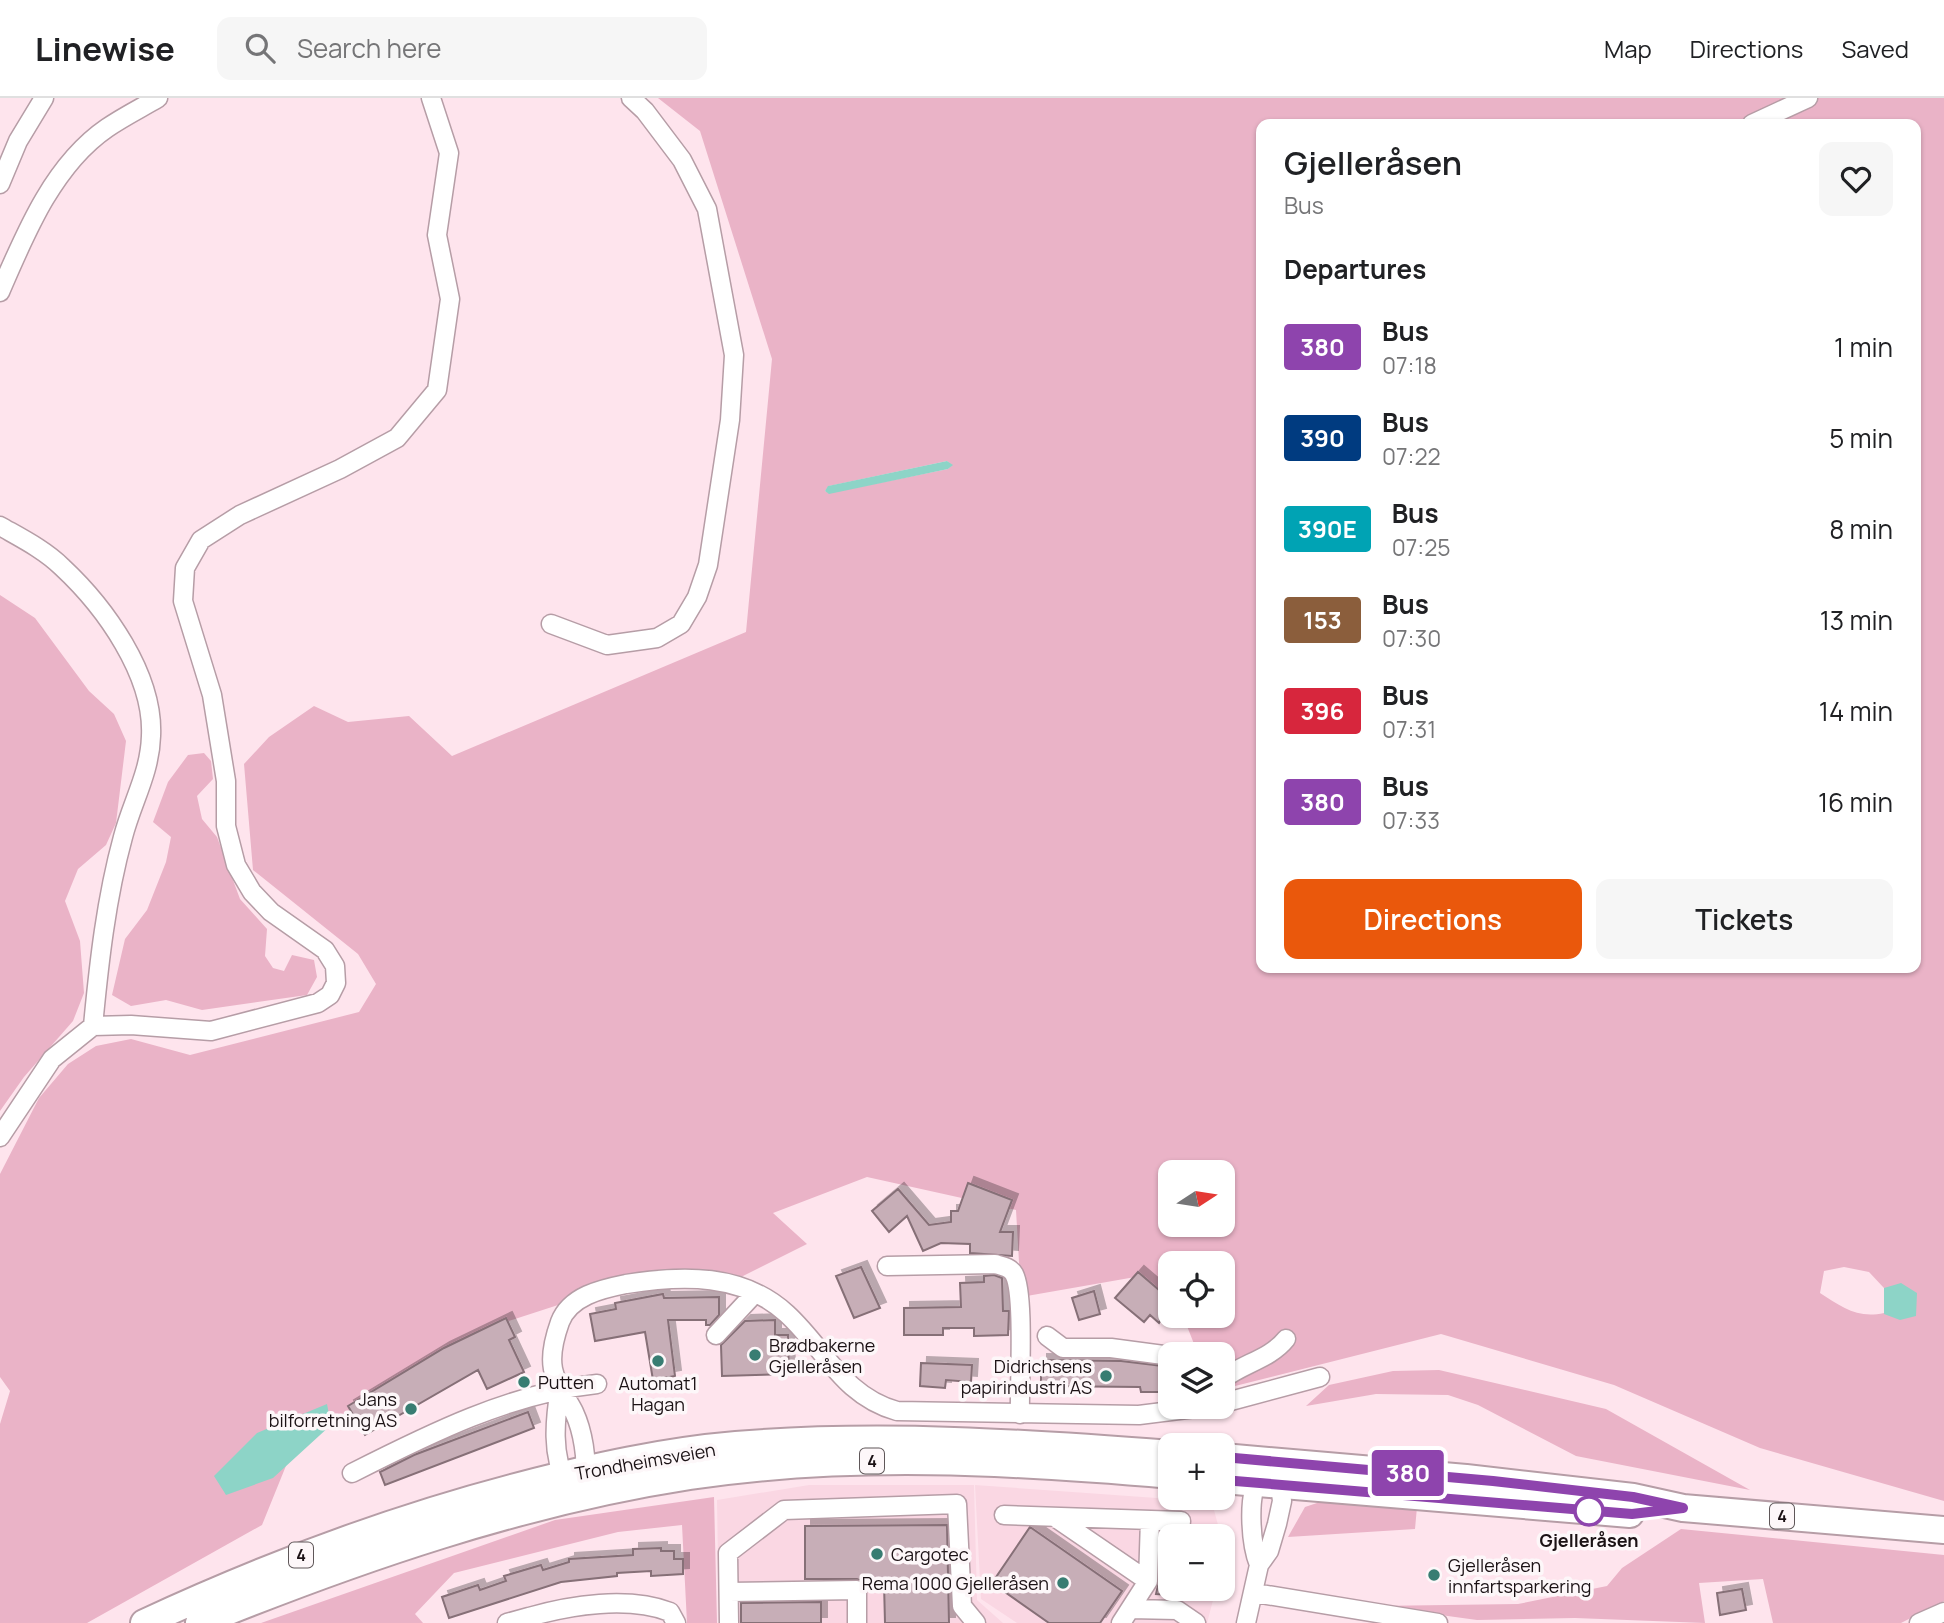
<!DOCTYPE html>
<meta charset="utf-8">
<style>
:root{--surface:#fff;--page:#f6f6f6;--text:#202124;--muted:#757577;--line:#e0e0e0;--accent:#ea580c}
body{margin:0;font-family:Manrope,sans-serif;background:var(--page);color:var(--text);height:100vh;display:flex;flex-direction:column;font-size:26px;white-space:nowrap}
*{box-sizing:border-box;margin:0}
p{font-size:23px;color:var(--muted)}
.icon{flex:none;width:38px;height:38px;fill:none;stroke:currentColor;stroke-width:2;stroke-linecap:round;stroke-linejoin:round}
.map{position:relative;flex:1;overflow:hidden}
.side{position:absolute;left:1256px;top:21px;width:665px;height:854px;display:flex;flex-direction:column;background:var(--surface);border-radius:14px;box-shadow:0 2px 5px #0004}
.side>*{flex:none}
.badge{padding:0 14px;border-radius:5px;font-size:24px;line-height:46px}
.needle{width:46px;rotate:78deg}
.fabs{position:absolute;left:1158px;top:1062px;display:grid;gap:14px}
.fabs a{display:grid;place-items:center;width:77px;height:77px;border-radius:14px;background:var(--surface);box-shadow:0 2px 5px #0004;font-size:35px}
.map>.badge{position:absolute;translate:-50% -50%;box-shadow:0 0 0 4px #fff}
h2{padding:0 28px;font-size:26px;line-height:63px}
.round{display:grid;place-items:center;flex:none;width:74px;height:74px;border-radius:14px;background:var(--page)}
.summary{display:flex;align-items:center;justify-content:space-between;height:119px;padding:0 28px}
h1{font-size:33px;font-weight:600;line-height:52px}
.cta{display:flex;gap:14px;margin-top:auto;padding:14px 28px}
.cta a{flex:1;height:80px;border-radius:14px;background:var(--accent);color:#fff;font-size:28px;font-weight:600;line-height:80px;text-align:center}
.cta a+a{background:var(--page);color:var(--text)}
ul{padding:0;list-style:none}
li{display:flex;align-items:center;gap:21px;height:91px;padding:0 28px}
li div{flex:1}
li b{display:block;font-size:26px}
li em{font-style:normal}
li .badge{min-width:77px;font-weight:700;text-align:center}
header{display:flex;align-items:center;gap:42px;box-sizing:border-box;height:98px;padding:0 35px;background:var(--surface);border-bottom:2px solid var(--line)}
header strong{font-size:33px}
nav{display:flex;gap:38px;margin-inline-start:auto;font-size:24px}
.search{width:490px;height:63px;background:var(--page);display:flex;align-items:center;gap:18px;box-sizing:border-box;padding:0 24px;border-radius:14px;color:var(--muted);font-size:26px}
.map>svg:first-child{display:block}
.built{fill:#fad7e3}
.green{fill:#eab3c7;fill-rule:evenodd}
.water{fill:#8dd4c7}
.building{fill:#c7aeb7;stroke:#866f77;stroke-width:2;filter:url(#shadow)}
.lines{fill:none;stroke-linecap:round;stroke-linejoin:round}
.minor-tunnel{stroke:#dcc4cd;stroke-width:18;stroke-dasharray:18 9;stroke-linecap:butt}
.minor-casing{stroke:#b69da6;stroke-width:21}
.highway-casing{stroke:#b69da6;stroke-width:30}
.minor{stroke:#fff;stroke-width:18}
.highway{stroke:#fff;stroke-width:26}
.line-casing{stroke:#fff;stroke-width:16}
.line{stroke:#8e44ad;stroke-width:10}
.poi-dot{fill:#387d72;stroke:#fdf7f9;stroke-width:2.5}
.stop-dot{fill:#fff;stroke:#8e44ad;stroke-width:3.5}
.labels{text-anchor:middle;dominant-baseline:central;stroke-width:7;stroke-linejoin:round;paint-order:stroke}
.shield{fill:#fdf7f9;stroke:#5f5759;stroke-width:2}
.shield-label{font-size:16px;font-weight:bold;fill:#1b1215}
.poi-label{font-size:18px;fill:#1b1215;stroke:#fdf7f9;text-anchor:start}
.street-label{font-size:18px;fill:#1b1215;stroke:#fdf7f9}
.stop-label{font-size:18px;font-weight:bold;fill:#1b1215;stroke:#fdf7f9}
</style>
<header>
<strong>Linewise</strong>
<div class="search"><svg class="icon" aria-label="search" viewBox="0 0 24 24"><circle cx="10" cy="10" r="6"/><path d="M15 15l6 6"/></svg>Search here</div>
<nav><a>Map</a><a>Directions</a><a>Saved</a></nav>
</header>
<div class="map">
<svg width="1944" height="1525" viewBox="0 0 1944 1525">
<defs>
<filter id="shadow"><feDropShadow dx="6" dy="-6" stdDeviation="0" flood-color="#0004"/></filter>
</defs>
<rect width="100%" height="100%" fill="#fee4ed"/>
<!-- built -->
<path class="built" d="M 809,1387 L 974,1387 L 977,1502 L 1003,1525 L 719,1525 L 717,1402 Z
M 975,1387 L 1199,1403 L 1214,1412 L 1221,1438 L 1171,1438 L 1171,1491 L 1216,1491 L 1207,1525 L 1017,1525 L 981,1501 Z"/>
<!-- green -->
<path class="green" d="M 658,0 L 1944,0 L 1944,1403 L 1760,1350 L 1614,1287 L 1441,1236 L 1223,1291 L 1223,1256 L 1198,1256 L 1183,1218 L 1223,1218 L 1223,1166 L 1171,1166 L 1171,1201 L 1141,1178 L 1021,1199 L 1016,1112 L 867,1079 L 773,1115 L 807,1146 L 741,1179 L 714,1177 L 592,1196 L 490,1229 L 294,1348 L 262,1427 L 87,1525 L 0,1525 L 0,1326 L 10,1293 L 0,1279 L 0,1076 L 39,1000 L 68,966 L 96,948 L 131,941 L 190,957 L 359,914 L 376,886 L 358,856 L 253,772 L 244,666 L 269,639 L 314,608 L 348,624 L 409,618 L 452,658 L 746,534 L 772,261 L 700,33 ZM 1262,26 L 1916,26 L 1916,870 L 1262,870 ZM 947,363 L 952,367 L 948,371 L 829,395 L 825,393 L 829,388 ZM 1171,1074 L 1223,1074 L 1223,1127 L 1171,1127 ZM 1844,1169 L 1869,1174 L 1884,1190 L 1884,1215 C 1857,1221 1842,1209 1820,1195 L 1824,1173 Z
M 0,497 L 35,520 L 89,593 L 114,616 L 126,643 L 116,725 L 106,747 L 78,771 L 65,803 L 80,843 L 84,895 L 73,923 L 24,979 L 0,1013 Z
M 204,655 L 211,663 L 213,681 L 197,698 L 202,721 L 217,739 L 240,801 L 267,831 L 265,858 L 273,870 L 284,873 L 292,857 L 314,862 L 317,879 L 307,897 L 202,912 L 166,902 L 131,908 L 112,897 L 125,841 L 147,812 L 166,764 L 171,739 L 153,724 L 168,684 L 188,657 Z
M 1439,1272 L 1606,1311 L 1750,1392 L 1576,1358 L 1478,1307 L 1448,1297 L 1376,1296 L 1306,1308 L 1329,1287 L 1393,1273 Z
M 714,1399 L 717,1525 L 687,1525 L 682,1427 L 618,1434 L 454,1475 L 415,1516 L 423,1525 L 261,1525 L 555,1422 Z
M 1332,1400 L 1417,1409 L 1415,1431 L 1288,1439 L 1305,1409 Z
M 1681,1431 L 1944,1457 L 1944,1503 L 1901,1525 L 1773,1525 L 1763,1481 L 1699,1485 L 1705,1525 L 1575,1520 L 1477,1522 L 1375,1508 L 1518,1506 L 1607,1488 L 1622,1470 Z"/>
<!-- water -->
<path class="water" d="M 947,363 L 953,367 L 948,371 L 829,396 L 825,393 L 828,388 Z
M 1901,1185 L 1917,1195 L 1916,1218 L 1900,1222 L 1884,1216 L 1884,1190 Z
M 327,1306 L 331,1327 L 273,1380 L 226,1397 L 214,1378 L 257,1335 Z"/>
<!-- building -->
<path class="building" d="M 968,1085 L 1012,1102 L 1000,1134 L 1013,1134 L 1012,1158 L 970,1155 L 970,1146 L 941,1145 L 923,1153 L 907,1118 L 889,1134 L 872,1113 L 898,1091 L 929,1127 L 951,1124 L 951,1113 L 958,1113 Z
M 861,1169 L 880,1210 L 854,1220 L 836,1178 Z
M 1138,1174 L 1166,1198 L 1164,1201 L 1171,1207 L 1159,1225 L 1150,1217 L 1144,1224 L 1115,1200 Z
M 994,1177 L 1002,1180 L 1003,1213 L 1009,1213 L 1008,1237 L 974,1238 L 974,1230 L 943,1230 L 943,1237 L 904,1237 L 904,1210 L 961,1209 L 960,1185 L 984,1184 L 984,1178 Z
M 1094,1193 L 1100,1216 L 1079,1222 L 1072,1200 Z
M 663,1196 L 664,1200 L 719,1199 L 719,1217 L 710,1227 L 706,1227 L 706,1222 L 668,1222 L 675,1278 L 653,1282 L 645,1234 L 595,1243 L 590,1216 L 616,1211 L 615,1205 Z
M 506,1220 L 515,1239 L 509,1242 L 524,1274 L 487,1291 L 478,1272 L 365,1337 L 348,1308 L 444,1250 Z
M 775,1222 L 775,1237 L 788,1237 L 789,1276 L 722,1278 L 721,1247 L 745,1223 Z
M 1041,1262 L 1121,1263 L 1171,1269 L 1171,1294 L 1141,1294 L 1140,1289 L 1041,1288 Z
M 921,1265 L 972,1267 L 971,1284 L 946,1282 L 945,1290 L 920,1288 Z
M 528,1314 L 534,1330 L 385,1387 L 380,1374 L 414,1357 Z
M 947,1427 L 949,1525 L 885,1525 L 884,1485 L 865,1485 L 857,1481 L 805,1481 L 805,1428 Z
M 1030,1429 L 1122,1493 L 1100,1525 L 1049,1525 L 992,1485 Z
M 1161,1434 L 1169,1434 L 1171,1439 L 1171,1497 L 1156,1496 L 1159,1483 Z
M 661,1450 L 661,1453 L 674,1453 L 674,1461 L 683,1461 L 683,1476 L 651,1478 L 651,1473 L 617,1475 L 617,1478 L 561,1484 L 449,1520 L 442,1499 L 478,1487 L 480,1492 L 506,1483 L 504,1478 L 541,1467 L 543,1472 L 569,1464 L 569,1461 L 633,1457 L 633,1451 Z
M 1742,1491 L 1746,1512 L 1720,1517 L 1717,1495 Z
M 821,1504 L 821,1525 L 741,1525 L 741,1505 Z"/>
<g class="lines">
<!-- minor-tunnel -->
<path class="minor-tunnel" d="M 1178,1497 L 1178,1491"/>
<defs>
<path id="minor" d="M 1752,26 L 1808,0
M 0,86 L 18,43 L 44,0
M 0,194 C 25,136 53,67 107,30 C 123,19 141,10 158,0
M 0,428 C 21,440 45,452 62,469 C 105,509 154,577 151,638 C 150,675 132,704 123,739 C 106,801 99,865 93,928 L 52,961 L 0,1039
M 551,526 L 607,547 L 657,540 L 681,526 L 697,499 L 708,467 L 730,322 L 734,257 L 707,111 L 682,62 L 645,13 L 631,0
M 93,928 L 131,927 L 211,933 L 318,905 L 330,897 L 336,885 L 335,868 L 325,852 L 271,814 L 252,794 L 236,767 L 226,728 L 226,683 L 212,597 L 183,503 L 185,470 L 201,442 L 240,417 L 340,371 L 397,340 L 437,292 L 450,201 L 437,137 L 449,55 L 431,0
M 887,1168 L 995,1166 C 1002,1168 1010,1169 1014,1176 C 1025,1196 1019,1288 1020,1316
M 716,1237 L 755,1195
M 1047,1238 L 1063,1250 L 1111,1250 L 1171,1258
M 1223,1281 C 1244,1265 1270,1261 1286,1241
M 560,1290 C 555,1321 551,1357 567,1386
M 1223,1305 L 1320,1279
M 352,1375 C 429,1336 511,1295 597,1286
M 583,1381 C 589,1364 582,1331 574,1314 C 567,1300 556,1287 553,1271 C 550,1256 555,1238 560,1224 C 570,1198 601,1191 626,1186 C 682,1177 743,1175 787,1216 C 825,1251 843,1298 897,1313 L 1139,1317 L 1203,1309
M 1004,1417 L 1181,1423 L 1180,1433
M 1056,1420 L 1148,1483
M 1259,1467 C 1251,1447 1246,1395 1261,1377
M 729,1494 L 857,1492 L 857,1525
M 1255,1495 L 1438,1525
M 1130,1511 L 1148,1483 L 1150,1422
M 507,1525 L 529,1519
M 529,1525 L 529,1519 C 571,1507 628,1498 670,1514 L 676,1525
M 729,1525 L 728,1455 L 784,1412 L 957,1406 L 962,1508 L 976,1525
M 1121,1525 L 1130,1511 L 1177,1512 L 1196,1525
M 1246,1525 L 1259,1467 L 1269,1453 L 1277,1426 L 1282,1403 L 1279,1378
M 1919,1525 L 1944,1514"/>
<path id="highway" d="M 1223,1359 L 1466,1380 L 1633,1399 L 1683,1410 L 1944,1432
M 1223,1382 L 1630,1416
M 144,1525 C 267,1468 391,1421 523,1387 C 593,1369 664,1353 736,1347 C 881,1335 1027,1345 1171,1356
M 199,1525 C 357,1461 521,1404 690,1378 C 849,1354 1011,1363 1171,1377"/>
</defs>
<!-- minor casing -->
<use href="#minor" class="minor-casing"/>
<!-- highway casing -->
<use href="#highway" class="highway-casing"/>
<!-- minor -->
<use href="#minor" class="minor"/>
<!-- highway -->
<use href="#highway" class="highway"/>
</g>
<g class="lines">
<defs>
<path id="line" d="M 1223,1359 L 1493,1383 L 1633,1399 L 1683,1410 L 1632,1416 L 1223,1382"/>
</defs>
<!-- line casing -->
<use href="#line" class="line-casing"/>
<!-- line -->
<use href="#line" class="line"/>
</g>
<!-- markers -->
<g class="poi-dot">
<circle cx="755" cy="1257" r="7"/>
<circle cx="658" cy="1263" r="7"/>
<circle cx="1106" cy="1278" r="7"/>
<circle cx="524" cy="1284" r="7"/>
<circle cx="411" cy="1311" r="7"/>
<circle cx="877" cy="1456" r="7"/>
<circle cx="1434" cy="1477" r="7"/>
<circle cx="1063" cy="1485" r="7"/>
</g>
<circle class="stop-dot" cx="1589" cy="1413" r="14"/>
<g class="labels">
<!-- shield labels -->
<g class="shield">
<rect x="860" y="1350.5" width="24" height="25" rx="5"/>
<rect x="1770" y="1405.5" width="24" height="25" rx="5"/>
<rect x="289" y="1444.5" width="24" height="25" rx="5"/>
</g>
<g class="shield-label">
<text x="872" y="1363">4</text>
<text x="1782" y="1418">4</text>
<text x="301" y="1457">4</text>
</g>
<!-- poi labels -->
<g class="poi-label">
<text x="769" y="1247">Brødbakerne<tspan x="769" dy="21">Gjelleråsen</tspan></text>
<text x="1092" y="1268" text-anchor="end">Didrichsens<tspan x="1092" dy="21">papirindustri AS</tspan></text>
<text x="538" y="1284">Putten</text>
<text x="658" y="1285" text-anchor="middle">Automat1<tspan x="658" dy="21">Hagan</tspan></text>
<text x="397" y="1301" text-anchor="end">Jans<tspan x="397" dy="21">bilforretning AS</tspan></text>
<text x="891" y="1456">Cargotec</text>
<text x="1448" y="1467">Gjelleråsen<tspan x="1448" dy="21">innfartsparkering</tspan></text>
<text x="1049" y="1485" text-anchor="end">Rema 1000 Gjelleråsen</text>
</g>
<!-- street labels -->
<g class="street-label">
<text transform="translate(645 1363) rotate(-10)">Trondheimsveien</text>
</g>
<!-- stop labels -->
<g class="stop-label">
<text x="1589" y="1442">Gjelleråsen</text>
</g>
</g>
</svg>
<div class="fabs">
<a><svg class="needle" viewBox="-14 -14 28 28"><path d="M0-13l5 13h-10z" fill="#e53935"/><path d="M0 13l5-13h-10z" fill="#757577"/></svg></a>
<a><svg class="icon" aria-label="locate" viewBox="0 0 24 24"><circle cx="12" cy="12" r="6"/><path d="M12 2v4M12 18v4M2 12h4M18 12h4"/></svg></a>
<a><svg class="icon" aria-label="layers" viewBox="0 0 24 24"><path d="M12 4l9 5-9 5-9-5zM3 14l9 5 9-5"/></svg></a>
<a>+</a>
<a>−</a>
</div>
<b class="badge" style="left:1408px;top:1375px;background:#8e44ad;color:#fff">380</b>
<section class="side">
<div class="summary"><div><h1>Gjelleråsen</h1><p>Bus</p></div><a class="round"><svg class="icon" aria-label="heart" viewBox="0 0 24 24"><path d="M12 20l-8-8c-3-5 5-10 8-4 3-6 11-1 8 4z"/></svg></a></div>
<h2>Departures</h2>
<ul>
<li><span class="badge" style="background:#8e44ad;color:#fff">380</span><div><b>Bus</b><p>07:18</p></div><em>1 min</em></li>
<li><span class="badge" style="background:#003b80;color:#fff">390</span><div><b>Bus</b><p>07:22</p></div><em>5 min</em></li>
<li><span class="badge" style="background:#00a3b4;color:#fff">390E</span><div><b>Bus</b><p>07:25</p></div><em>8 min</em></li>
<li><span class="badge" style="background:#8b5e3c;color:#fff">153</span><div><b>Bus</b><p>07:30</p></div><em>13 min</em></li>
<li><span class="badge" style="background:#d7263d;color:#fff">396</span><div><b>Bus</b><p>07:31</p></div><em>14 min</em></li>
<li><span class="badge" style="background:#8e44ad;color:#fff">380</span><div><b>Bus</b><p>07:33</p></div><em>16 min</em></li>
</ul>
<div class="cta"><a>Directions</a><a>Tickets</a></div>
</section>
</div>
